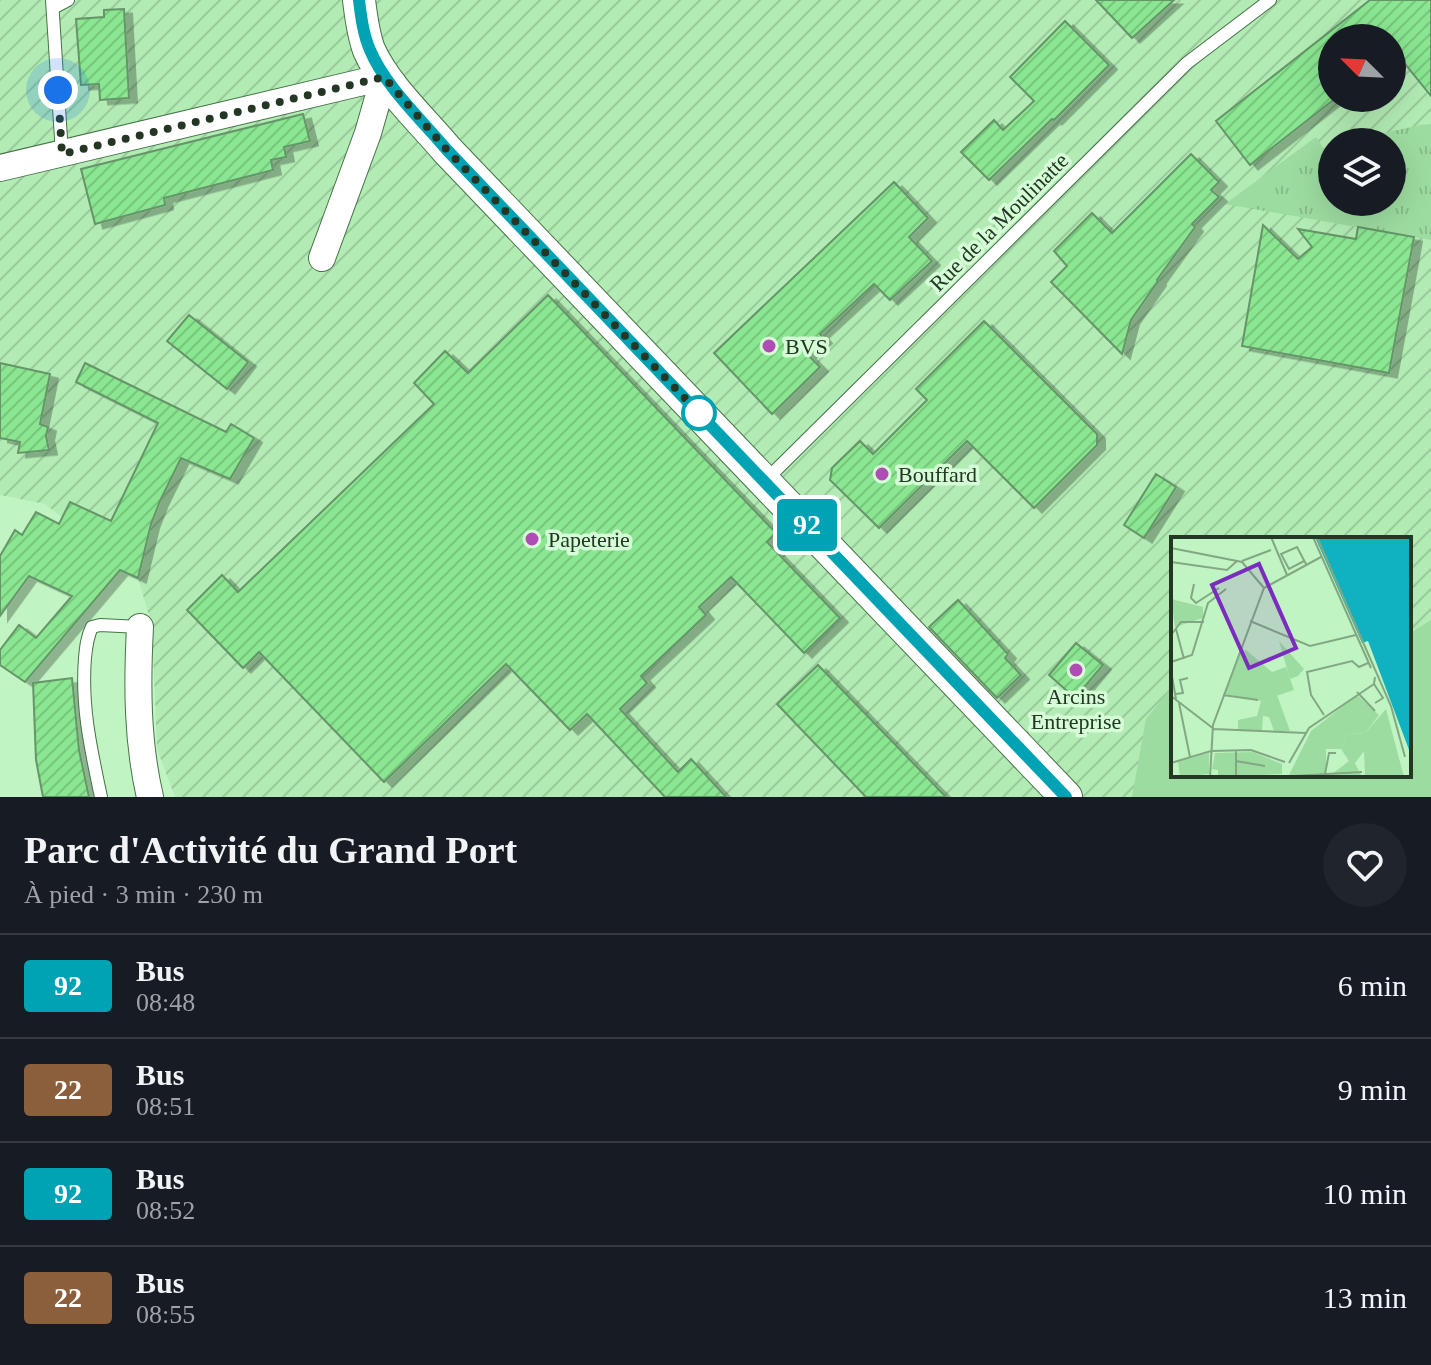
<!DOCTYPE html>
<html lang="fr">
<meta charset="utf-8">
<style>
:root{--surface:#171b24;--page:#20242c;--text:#f1f3f6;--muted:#9ea1a6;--line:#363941}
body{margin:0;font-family:Georgia,serif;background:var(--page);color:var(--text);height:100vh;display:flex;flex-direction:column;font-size:30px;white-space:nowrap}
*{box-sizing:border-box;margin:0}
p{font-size:26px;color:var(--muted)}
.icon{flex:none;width:44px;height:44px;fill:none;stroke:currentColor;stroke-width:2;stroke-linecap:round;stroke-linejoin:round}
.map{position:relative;height:797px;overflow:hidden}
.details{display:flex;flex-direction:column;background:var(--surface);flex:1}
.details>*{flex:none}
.badge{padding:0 16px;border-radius:6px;font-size:28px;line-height:52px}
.needle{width:52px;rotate:294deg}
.tools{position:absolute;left:1318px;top:24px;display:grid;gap:16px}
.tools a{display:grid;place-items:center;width:88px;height:88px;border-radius:50%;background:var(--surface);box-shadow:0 8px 32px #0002;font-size:40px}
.you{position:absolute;width:40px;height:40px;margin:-20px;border:6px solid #fff;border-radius:50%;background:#1a73e8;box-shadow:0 0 0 12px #1a73e833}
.map>.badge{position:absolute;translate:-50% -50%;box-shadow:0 0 0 4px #fff}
.round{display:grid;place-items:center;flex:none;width:84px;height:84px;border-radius:42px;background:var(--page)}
.overview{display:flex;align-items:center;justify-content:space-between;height:136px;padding:0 24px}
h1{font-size:38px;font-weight:600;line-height:60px}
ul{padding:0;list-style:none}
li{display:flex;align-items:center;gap:24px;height:104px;padding:0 24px;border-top:2px solid var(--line)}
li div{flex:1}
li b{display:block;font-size:30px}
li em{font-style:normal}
li .badge{min-width:88px;font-weight:700;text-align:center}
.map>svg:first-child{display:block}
.industrial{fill:url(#industrial-furrows);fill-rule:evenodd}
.grass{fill:url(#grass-tufts)}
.green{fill:#9ddca0}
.building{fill:url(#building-hatch);stroke:#659568;stroke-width:2;filter:url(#shadow)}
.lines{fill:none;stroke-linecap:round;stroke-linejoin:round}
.service-casing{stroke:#457348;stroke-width:14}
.minor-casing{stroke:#457348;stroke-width:28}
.tertiary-casing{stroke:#457348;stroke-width:34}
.service{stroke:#fff;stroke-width:12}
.minor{stroke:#fff;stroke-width:26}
.tertiary{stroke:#fff;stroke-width:32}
.line-casing{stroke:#fff;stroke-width:18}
.line{stroke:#00a3b4;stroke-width:12}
.walk{stroke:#233724;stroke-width:8;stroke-dasharray:0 14.4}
.poi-dot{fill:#af4db4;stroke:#d5fed6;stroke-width:3}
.stop-dot{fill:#fff;stroke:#00a3b4;stroke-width:4}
.labels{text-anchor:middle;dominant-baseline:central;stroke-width:7;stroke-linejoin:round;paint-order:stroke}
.street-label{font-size:22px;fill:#233724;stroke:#d5fed6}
.poi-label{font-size:22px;fill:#233724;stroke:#d5fed6;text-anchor:start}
.inset-river{fill:none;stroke:#10b1c0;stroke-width:4}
.inset-road{fill:none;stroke:#82a883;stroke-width:2}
.view{fill:#7b2cbf;fill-opacity:0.15;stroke:#7b2cbf;stroke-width:4}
.inset-edge{fill:none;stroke:#233724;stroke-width:4}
</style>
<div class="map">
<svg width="1431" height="797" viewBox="0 0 1431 797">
<defs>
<pattern id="industrial-furrows" width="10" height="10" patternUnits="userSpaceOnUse" patternTransform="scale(2)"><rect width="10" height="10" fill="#b2ebb4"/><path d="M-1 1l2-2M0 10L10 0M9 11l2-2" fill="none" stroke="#99ca9b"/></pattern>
<pattern id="grass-tufts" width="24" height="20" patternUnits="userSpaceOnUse" patternTransform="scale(2)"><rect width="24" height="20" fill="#9ddca0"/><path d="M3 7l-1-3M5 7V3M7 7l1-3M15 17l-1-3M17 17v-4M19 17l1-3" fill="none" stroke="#87bd8a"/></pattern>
<pattern id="building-hatch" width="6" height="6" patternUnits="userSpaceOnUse" patternTransform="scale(2)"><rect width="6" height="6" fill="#8ae691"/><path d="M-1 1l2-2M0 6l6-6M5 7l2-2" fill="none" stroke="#77c67d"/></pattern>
<filter id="shadow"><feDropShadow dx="8" dy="4.5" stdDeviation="0" flood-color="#0004"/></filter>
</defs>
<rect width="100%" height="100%" fill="#c1f4c3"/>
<!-- industrial -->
<path class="industrial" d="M 0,0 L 1431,0 L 1431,797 L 175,797 L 157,749 L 152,626 L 138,578 L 45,504 L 0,495 ZM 1332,38 L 1392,38 L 1392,98 L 1332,98 ZM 1332,142 L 1392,142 L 1392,202 L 1332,202 ZM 1173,539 L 1409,539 L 1409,775 L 1173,775 Z"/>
<!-- grass -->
<path class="grass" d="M 1431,124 L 1431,240 L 1225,204 L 1316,137 L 1326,152 L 1332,149 L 1332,202 L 1392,202 L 1392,142 L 1343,142 L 1420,125 Z"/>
<!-- green -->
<path class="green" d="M 1431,620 L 1431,797 L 1132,797 L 1146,719 L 1173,686 L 1173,775 L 1409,775 L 1409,634 Z"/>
<!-- building -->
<path class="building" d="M 1096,0 L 1174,0 L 1132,38 Z
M 1370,0 L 1431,0 L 1431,96 L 1392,48 L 1392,38 L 1332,38 L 1332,101 L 1250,165 L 1216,121 Z
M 124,9 L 129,98 L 100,100 L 99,84 L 81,85 L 76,19 L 104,17 L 104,10 Z
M 1065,21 L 1109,65 L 1054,120 L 1052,119 L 989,180 L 961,152 L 994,120 L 1003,130 L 1034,101 L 1010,77 Z
M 303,114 L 310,141 L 284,147 L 286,157 L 271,160 L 273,170 L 164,198 L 165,205 L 95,224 L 81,169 Z
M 1191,154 L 1219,182 L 1211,190 L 1219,197 L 1192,224 L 1195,227 L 1157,280 L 1158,281 L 1131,320 L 1122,354 L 1051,282 L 1067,266 L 1054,251 L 1092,213 L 1112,233 Z
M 894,182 L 928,218 L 909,237 L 932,261 L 890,300 L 874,284 L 820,334 L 824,339 L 807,354 L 820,367 L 772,414 L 714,353 Z
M 1263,225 L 1298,259 L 1312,247 L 1298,229 L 1356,239 L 1358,227 L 1414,237 L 1389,373 L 1242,346 Z
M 548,295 L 776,533 L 767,542 L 840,618 L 804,653 L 731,577 L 699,607 L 706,615 L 641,676 L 647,683 L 620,709 L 678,772 L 691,759 L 726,797 L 665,797 L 587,714 L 570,730 L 506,664 L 384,782 L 259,652 L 243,668 L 187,610 L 222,575 L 238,592 L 434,404 L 414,383 L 445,351 L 468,373 Z
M 189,315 L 248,362 L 227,389 L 167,341 Z
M 984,321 L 1097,434 L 1097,445 L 1034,508 L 967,441 L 879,528 L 830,480 L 832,468 L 860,441 L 873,454 L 927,400 L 916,389 Z
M 0,363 L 50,374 L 40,424 L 48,427 L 46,436 L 49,450 L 18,453 L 20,442 L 0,438 Z
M 85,363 L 226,432 L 231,424 L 254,438 L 230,479 L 181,458 L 160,501 L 151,524 L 138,578 L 120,570 L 25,682 L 0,665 L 0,650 L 19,625 L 36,638 L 72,596 L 29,576 L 0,616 L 0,556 L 15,530 L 22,535 L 36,512 L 59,524 L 70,502 L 111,521 L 158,423 L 76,382 Z
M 1156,474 L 1176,487 L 1144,538 L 1124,525 Z
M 958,600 L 1008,654 L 1005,658 L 1021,675 L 997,698 L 929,627 Z
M 1076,643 L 1103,665 L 1075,698 L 1049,675 Z
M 818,665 L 946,797 L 866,797 L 777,704 Z
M 72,678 L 79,750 L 89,797 L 43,797 L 36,760 L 33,683 Z"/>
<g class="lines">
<defs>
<path id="service" d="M 52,0 L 62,154
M 53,8 L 68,0
M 765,481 L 1187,63 L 1270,0
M 101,797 C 91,750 81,706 85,658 C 86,647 87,637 92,627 L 100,625 L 140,627"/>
<path id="minor" d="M 0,168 L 384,77 L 368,133 L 322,258
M 140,627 C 137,685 137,741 150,797"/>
<path id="tertiary" d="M 359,0 C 361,16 363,34 369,50 C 385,86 421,119 447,150 L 1066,797"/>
</defs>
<!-- service casing -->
<use href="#service" class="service-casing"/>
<!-- minor casing -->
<use href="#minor" class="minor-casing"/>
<!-- tertiary casing -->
<use href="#tertiary" class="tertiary-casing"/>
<!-- service -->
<use href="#service" class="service"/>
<!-- minor -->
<use href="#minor" class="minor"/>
<!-- tertiary -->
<use href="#tertiary" class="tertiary"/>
</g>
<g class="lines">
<defs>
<path id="line" d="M 359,0 C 361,16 363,34 370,50 C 385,86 421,119 447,150 L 1066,797"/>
</defs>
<!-- line casing -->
<use href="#line" class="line-casing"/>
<!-- line -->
<use href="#line" class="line"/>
<!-- walk -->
<path class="walk" d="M 58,90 L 62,154 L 384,77 L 447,150 L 699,413"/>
</g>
<!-- markers -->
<g class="poi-dot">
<circle cx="769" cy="346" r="8"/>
<circle cx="882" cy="474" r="8"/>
<circle cx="532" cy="539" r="8"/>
<circle cx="1076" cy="670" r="8"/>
</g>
<circle class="stop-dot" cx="699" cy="413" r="16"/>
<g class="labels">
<!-- street labels -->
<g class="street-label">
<text transform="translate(999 222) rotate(-45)">Rue de la Moulinatte</text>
</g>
<!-- poi labels -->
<g class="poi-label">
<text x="785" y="346">BVS</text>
<text x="898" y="474">Bouffard</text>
<text x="548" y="539">Papeterie</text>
<text x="1076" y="696" text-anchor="middle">Arcins<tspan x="1076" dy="25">Entreprise</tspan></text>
</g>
</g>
<!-- overview -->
<g transform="translate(1171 537)">
<rect width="240" height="240" fill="#c1f4c3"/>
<path d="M 108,104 L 133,132 L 127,139 L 119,142 ZM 106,158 L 119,194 L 103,194 L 98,180 L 92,179 L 91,194 L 67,193 L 67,183 L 86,179 L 90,164 ZM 186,158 L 208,178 L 194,196 L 176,197 L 170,212 L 155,212 L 155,236 L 118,238 L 140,194 Z" fill="#9ddca0"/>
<path d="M 215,172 L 233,240 L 194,240 L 193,214 L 184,226 L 191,240 L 157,240 L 178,224 L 170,212 L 176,197 L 194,196 Z" fill="#9ddca0"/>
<path d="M 0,62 L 32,70 L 32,81 L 4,90 ZM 75,113 L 101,135 L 115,130 L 123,153 L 90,164 L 54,157 L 68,115 ZM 82,215 L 111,227 L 111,237 L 47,240 L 47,233 L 41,232 L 44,216 ZM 38,216 L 38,237 L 9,240 L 7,225 Z" fill="#9ddca0"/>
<path d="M 144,0 L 240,0 L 240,218 L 197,104 L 191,106 Z" fill="#10b1c0"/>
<path class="inset-river" d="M 229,0 L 240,26"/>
<path class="inset-road" d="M 100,0 L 116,38M 142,0 L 200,131M 146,0 L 220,169 L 234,220M 0,11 L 71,25 L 93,51M 71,24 L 100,13M 133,24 L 118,32 L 110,17 L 126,10 L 135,27M 0,25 L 56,33 L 66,24M 23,47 L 20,61 L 25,66 L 48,51M 79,84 L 139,109 L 185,98M 5,92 L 13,122M 0,98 L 10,85 L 33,85M 0,125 L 21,118 L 37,66 L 55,52M 0,134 L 5,162M 203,147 L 212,161 L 204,166M 186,155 L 204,174M 5,157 L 12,156 L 9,143 L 17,141M 52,158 L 87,163M 0,159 L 43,192 L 135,196M 8,166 L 19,220M 153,178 L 140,158 L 136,135 L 181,124 L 188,130 L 197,126M 65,214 L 65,240M 65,224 L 94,229M 0,226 L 40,214 L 80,213 L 114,225M 118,226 L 138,191 L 203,147 L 204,140M 154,237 L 158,216 L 165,216M 39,240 L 42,188 L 93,51 L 150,20M 102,240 L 191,235"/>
<path class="view" d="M 88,27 L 125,111 L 78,131 L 41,48 Z"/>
<rect width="240" height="240" class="inset-edge"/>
</g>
</svg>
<div class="tools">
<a><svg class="needle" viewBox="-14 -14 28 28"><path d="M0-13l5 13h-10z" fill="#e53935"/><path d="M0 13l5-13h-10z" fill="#9ea1a6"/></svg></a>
<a><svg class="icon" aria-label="layers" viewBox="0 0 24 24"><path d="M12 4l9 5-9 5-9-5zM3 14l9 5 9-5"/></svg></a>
</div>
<div class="you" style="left:58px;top:90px"></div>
<b class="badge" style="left:807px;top:525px;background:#00a3b4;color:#fff">92</b>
</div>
<section class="details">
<div class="overview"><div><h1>Parc d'Activité du Grand Port</h1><p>À pied · 3 min · 230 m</p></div><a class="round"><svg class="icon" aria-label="heart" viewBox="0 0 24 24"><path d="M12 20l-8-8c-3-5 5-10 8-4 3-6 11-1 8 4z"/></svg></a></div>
<ul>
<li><span class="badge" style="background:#00a3b4;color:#fff">92</span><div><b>Bus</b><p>08:48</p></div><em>6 min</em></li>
<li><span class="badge" style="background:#8b5e3c;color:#fff">22</span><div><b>Bus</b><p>08:51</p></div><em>9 min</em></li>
<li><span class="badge" style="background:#00a3b4;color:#fff">92</span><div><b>Bus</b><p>08:52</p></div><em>10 min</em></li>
<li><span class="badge" style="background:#8b5e3c;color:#fff">22</span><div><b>Bus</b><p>08:55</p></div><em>13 min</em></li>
</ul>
</section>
